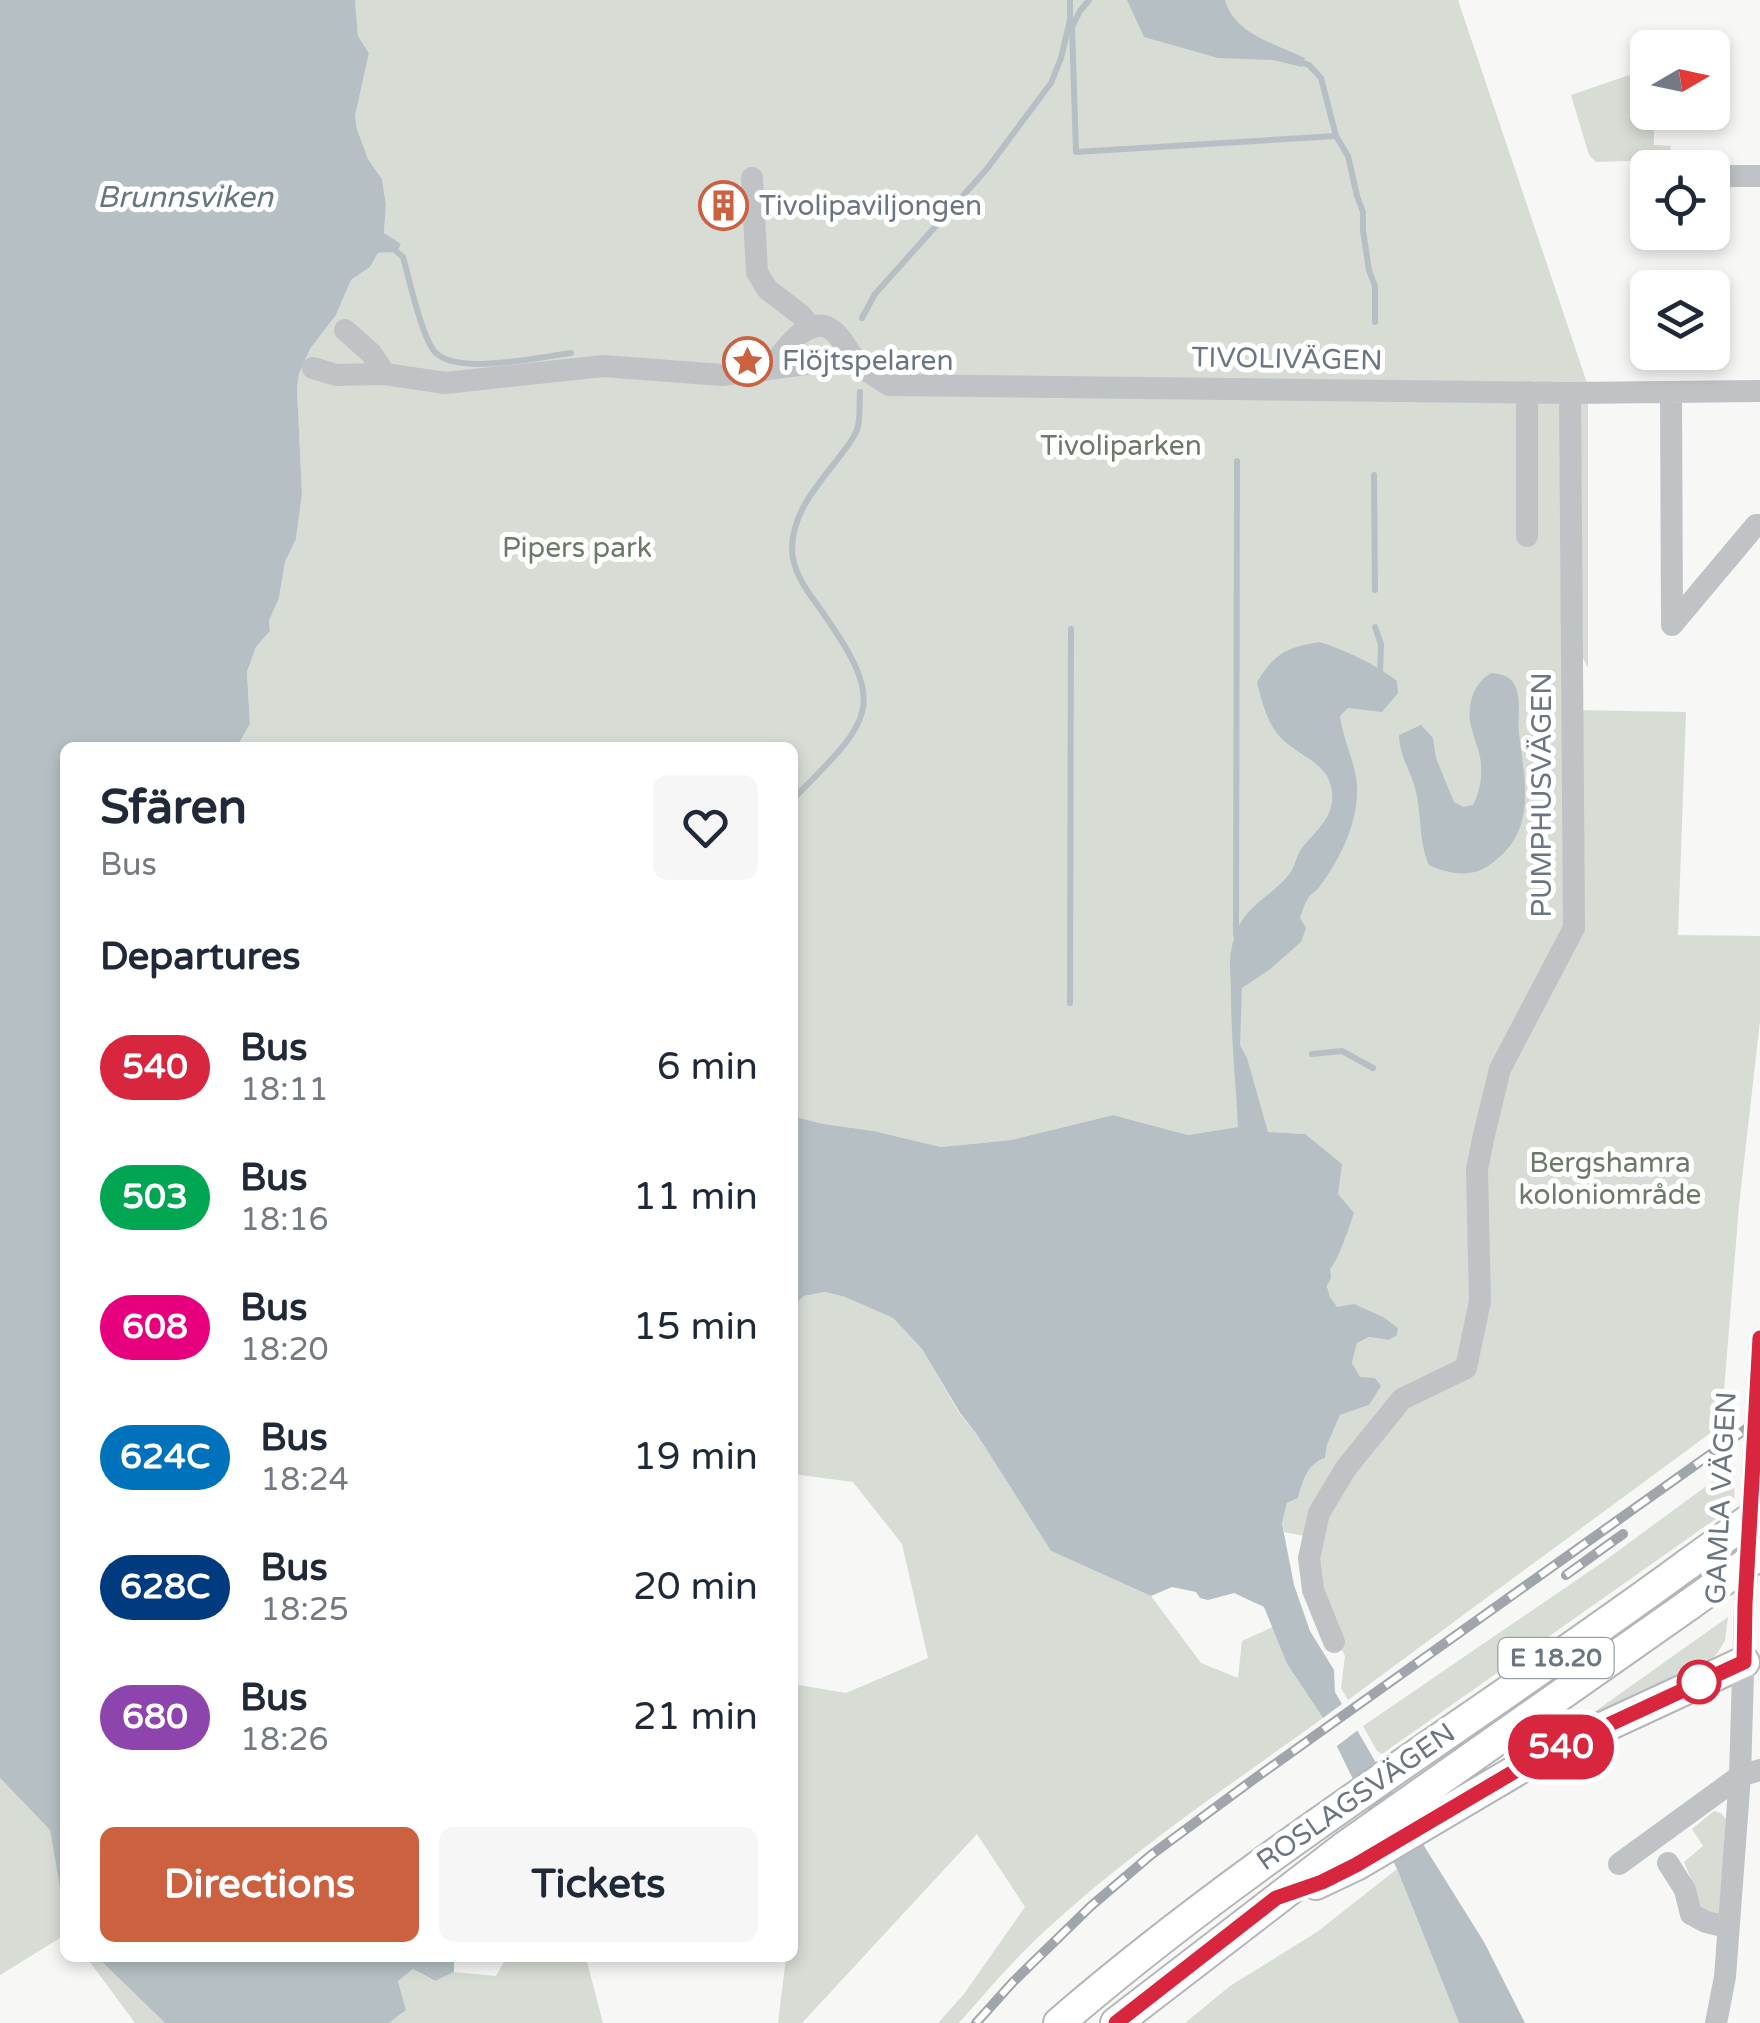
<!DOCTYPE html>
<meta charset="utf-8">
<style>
:root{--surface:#fff;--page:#f6f6f7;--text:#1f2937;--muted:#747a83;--accent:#cc6140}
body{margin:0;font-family:"Varela Round",sans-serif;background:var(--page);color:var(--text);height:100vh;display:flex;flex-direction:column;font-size:38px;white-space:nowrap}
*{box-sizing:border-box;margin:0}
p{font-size:32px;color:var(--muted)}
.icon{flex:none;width:55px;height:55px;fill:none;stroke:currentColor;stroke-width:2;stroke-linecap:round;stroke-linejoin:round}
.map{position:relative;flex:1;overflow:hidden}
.panel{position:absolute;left:60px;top:742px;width:738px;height:1220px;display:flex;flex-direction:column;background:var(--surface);border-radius:15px;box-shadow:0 5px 15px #0003}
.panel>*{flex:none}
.badge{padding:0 20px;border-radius:32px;font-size:35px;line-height:65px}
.needle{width:65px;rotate:81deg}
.fabs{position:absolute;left:1630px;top:30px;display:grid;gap:20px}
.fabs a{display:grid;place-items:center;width:100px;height:100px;border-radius:15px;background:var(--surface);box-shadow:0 5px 15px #0003;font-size:50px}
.map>.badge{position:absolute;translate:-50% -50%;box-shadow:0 0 0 5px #fff}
h2{padding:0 40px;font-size:38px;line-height:90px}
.round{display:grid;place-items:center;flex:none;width:105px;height:105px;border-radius:15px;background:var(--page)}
.overview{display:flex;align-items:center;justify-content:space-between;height:170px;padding:0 40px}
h1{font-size:48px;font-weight:800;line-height:75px}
.cta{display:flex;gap:20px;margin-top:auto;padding:20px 40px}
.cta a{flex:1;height:115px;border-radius:15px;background:var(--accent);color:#fff;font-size:40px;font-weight:800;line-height:115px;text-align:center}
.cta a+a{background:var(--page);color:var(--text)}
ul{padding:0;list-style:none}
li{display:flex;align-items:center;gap:30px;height:130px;padding:0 40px}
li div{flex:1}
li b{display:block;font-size:38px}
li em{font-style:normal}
li .badge{min-width:110px;font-weight:700;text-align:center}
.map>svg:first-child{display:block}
.green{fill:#d7dcd5}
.water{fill:#b6c0c4}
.pier{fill:#f7f7f5}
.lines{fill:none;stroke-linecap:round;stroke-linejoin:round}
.stream{stroke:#b6c0c4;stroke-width:6}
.major-casing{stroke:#b3b7ba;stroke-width:34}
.minor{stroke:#bfc3c6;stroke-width:22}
.major{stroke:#fff;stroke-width:30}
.rail-casing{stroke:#9fa5aa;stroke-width:10}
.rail{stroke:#fff;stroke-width:6;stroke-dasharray:19;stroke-linecap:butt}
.major-bridge-casing{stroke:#b3b7ba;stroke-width:34;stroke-linecap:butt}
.major-bridge{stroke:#fff;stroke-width:30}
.line-casing{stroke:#fff;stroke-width:22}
.line{stroke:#d7263d;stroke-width:15}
.stop-dot{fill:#fff;stroke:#d7263d;stroke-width:5}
.labels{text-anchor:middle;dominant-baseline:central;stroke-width:10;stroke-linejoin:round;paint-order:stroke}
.shield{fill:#fff;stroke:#97a0a8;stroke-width:2.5}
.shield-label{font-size:25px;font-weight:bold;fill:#6a7782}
.poi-label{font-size:28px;fill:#6a7782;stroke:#fff;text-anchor:start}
.street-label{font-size:28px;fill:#6a7782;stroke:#fff}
.park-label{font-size:28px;fill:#6c7a68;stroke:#fff}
.water-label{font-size:30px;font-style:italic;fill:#67777e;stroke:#fff}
</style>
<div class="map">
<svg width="1760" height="2023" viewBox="0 0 1760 2023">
<rect width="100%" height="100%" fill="#f7f7f5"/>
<!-- green -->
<path class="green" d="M 355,0 L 1458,0 L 1588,386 L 1588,668 L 1574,640 L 1574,710 L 1686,712 L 1678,935 L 1760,936 L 1760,1021 L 1739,1206 L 1723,1403 L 1724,1423 L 1348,1700 L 1341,1688 L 1345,1656 L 1337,1640 L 1305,1536 L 1284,1532 L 1282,1523 L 1287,1503 L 1298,1498 C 1303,1481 1307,1464 1325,1458 L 1327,1445 L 1340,1415 L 1369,1405 L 1360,1378 L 1352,1363 L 1357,1343 L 1369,1337 L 1389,1340 L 1397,1334 L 1397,1328 C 1386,1324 1345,1313 1337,1308 C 1328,1300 1325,1281 1329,1271 C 1333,1260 1343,1247 1344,1236 C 1346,1200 1321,1164 1305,1134 L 1268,1132 L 1239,1127 L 1188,1135 L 1113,1115 L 1011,1140 L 941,1147 L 874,1131 L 824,1124 L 793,1116 L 792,748 L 237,748 L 250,724 L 247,672 L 256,647 L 270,631 L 269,621 L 279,598 L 285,562 L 296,539 L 302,494 L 297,388 L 299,374 L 310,349 L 336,315 L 351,280 L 370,267 L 378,253 L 397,251 L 401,245 L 384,233 L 386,205 L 382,179 L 368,159 L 357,129 L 355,116 L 369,53 L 358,36 Z
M 1647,69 L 1648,112 L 1654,113 L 1654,145 L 1671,146 L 1669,157 L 1660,160 L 1596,162 L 1589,155 L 1571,95 Z
M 825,1292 L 845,1297 L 893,1318 L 922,1349 L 959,1413 L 976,1433 L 1051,1551 L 1151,1596 L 1201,1663 L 1238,1678 L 1242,1641 L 1273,1627 L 1287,1664 L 1323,1718 C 1230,1785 1133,1850 1048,1928 C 1016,1957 988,1990 959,2023 L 938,2023 L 964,1994 L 1025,1907 L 977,1834 L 802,2023 L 778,2023 L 786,1958 L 792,1958 L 793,1684 L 846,1693 L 928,1658 L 902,1544 L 853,1482 L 793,1474 L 793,1306 L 804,1296 Z
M 1735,1465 L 1734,1506 L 1382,1754 L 1377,1751 L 1363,1726 L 1603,1562 Z
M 1728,1617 L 1725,1641 L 1713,1659 L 1552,1742 Z
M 0,1778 L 50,1830 L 59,1883 L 65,1897 L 65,1935 L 0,1975 Z
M 1714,1811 L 1721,1813 L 1726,1819 L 1719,1914 L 1711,1914 L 1698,1905 L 1696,1891 L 1684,1862 L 1703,1846 L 1692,1829 Z
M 1397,1869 L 1459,2023 L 1185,2023 L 1230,1986 L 1317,1932 Z
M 87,1958 L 98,1958 L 165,2023 L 135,2023 Z
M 506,1958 L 586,1958 L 603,2023 L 389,2023 L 406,2010 L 398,1981 L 413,1969 L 434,1981 L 454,1972 L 496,1976 Z"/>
<!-- water -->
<path class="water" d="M 0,0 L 355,0 L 358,36 L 369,53 L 355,116 L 357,129 L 368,159 L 382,179 L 386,205 L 384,233 L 401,244 L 397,252 L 378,253 L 370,267 L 351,280 L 336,315 L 310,349 L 299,374 L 297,388 L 302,494 L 296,539 L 285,562 L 279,598 L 269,621 L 270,631 L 256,647 L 247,672 L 250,724 L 237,747 L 65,748 L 65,1897 L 59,1883 L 50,1830 L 0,1778 Z
M 1127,0 L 1225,0 C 1234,34 1276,44 1305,58 L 1302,67 L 1273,60 L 1218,58 L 1144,37 Z
M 1320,642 C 1347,651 1375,664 1397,681 L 1398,693 L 1382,712 L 1348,708 L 1340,716 C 1343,740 1355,761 1357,785 C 1359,821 1341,858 1320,886 C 1317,891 1312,893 1309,897 C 1305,902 1302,912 1300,918 L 1306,928 L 1301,942 L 1269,970 L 1242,988 L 1240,1045 L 1247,1058 L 1268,1132 L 1305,1134 L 1342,1164 L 1338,1194 L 1354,1213 C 1349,1227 1339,1259 1330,1269 L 1331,1278 L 1327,1286 L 1330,1297 L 1337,1307 L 1354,1304 L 1383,1317 L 1398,1328 L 1397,1335 L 1389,1340 L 1369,1337 L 1357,1343 L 1352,1363 L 1360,1377 L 1375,1378 L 1381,1386 L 1369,1405 L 1340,1415 L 1327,1445 L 1325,1458 C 1307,1464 1303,1481 1298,1498 L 1287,1503 L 1282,1523 L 1294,1585 L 1310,1631 L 1334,1670 L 1335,1692 L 1426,1849 L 1484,1942 L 1525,2023 L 1459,2023 L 1397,1869 L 1323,1718 L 1287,1664 L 1264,1607 L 1234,1593 L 1208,1600 L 1200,1598 L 1196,1592 L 1172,1587 L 1151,1596 L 1051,1551 L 976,1433 L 960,1413 L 922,1349 L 893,1318 L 845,1297 L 825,1292 L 804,1296 L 793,1306 L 792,1116 L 824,1124 L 874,1131 L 941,1147 L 1011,1140 L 1113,1115 L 1188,1135 L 1238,1127 C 1236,1083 1231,1040 1231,996 C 1231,967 1226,958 1238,928 C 1248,904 1276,893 1290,873 C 1295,866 1296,858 1300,851 C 1313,832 1335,819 1332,792 C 1329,762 1299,757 1281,738 C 1267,723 1262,702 1257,682 C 1275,653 1287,647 1320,642 Z
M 1491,673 C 1498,674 1506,674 1512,681 C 1523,694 1517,717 1519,733 C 1525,785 1538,833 1488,866 C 1470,878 1448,874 1429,865 C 1418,840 1422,814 1415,788 C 1410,770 1399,754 1399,735 L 1421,725 L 1433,738 L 1436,758 L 1454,802 L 1463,807 L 1473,805 C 1479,793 1482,780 1481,767 C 1481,750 1472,736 1470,721 C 1468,702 1474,683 1491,673 Z
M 98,1958 L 454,1958 L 454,1972 L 435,1981 L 413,1969 L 398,1981 L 406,2010 L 389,2023 L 165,2023 Z"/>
<!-- pier -->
<path class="pier" d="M 1346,1701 L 1362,1727 L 1333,1749 L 1319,1721 Z"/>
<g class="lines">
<!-- stream -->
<path class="stream" d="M 1089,0 L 1080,11 L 1072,27 L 1076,152 L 1336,136
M 1298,61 L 1309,65 L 1321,78 L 1336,136 L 1348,156 L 1357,196 L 1363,212 L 1363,231 L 1369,270 L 1375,286 L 1375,322
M 397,252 L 403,257 C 409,278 422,338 435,352 C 457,376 539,357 571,353
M 862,318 L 875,294 L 986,170 L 1051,83 L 1061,58 L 1070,20 L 1070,0
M 1374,475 L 1375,590
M 1375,627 L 1381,644 L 1380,674
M 792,800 C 876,716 889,705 816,603 C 804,587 792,569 792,548 C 793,510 819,484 840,456 C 846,448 853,440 857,430 C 861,418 859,404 860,392
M 1236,935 L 1237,461
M 1070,1003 L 1071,629
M 1312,1054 L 1342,1051 L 1373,1068"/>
<defs>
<path id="major" d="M 1316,1884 L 1356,1865 L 1539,1757 L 1744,1662
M 1059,2023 C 1256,1853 1479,1718 1688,1564
M 1116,2023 L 1346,1846 L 1690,1604"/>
</defs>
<!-- major casing -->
<use href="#major" class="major-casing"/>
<!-- minor -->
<path class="minor" d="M 1712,176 L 1760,176
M 752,178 L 757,272 L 767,289 L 801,315 L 811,328
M 345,330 L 371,353 L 385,374
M 313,368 L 336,375 L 385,374 L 445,383 L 603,366 L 722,375 L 814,363 L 856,361
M 767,370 C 779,359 788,343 800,334 C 831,310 842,343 856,361 C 863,370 879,378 889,385 L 1570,393 L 1760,391
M 1527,392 L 1527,536
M 1671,392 L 1672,625 L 1756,525 L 1760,525
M 1334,1642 L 1313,1590 L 1309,1558 L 1319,1513 L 1346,1468 L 1402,1399 L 1466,1368 L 1480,1301 L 1477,1169 L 1484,1135 L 1500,1069 L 1574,928 L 1570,393
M 1668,1863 L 1685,1890 L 1691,1914 L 1706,1922 L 1727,1927
M 1619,1864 L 1740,1776 L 1760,1770
M 1716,2023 L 1725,1977 L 1740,1776 L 1745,1605 L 1760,1338"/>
<!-- major -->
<use href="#major" class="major"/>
<defs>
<path id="rail" d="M 1566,1575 L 1623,1534
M 976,2023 L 1013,1982 L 1091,1906 L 1151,1855 L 1254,1779 L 1760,1419"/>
</defs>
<!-- rail casing -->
<use href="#rail" class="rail-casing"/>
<!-- rail -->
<use href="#rail" class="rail"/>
<defs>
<path id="major-bridge" d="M 1688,1564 L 1760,1512
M 1690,1604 L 1760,1554"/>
</defs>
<!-- major-bridge casing -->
<use href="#major-bridge" class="major-bridge-casing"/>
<!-- major-bridge -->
<use href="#major-bridge" class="major-bridge"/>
</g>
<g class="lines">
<defs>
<path id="line" d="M 1116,2023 L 1276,1898 L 1322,1882 L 1356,1865 L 1539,1757 L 1744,1662 L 1745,1604 L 1760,1338"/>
</defs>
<!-- line casing -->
<use href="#line" class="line-casing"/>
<!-- line -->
<use href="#line" class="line"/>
</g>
<!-- icons -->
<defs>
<symbol id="building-ring" viewBox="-11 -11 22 22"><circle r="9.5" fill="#fff" stroke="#cc6140" stroke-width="1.5"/><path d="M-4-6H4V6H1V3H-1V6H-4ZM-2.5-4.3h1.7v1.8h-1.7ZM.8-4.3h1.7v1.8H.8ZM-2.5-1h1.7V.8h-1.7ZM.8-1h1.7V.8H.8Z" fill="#cc6140"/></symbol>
<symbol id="sight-ring" viewBox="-11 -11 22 22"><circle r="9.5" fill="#fff" stroke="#cc6140" stroke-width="1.5"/><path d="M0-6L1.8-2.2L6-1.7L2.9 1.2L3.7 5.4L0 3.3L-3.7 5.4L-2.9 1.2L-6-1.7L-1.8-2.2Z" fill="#cc6140"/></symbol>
</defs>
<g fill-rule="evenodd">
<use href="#building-ring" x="696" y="178" width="55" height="55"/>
<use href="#sight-ring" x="720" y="334" width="55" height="55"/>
</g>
<!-- markers -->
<circle class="stop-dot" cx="1699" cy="1682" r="20"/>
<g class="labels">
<!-- shield labels -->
<rect class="shield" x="1498.5" y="1638" width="115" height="40" rx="8"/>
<g class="shield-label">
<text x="1556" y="1658">E 18.20</text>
</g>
<!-- poi labels -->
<g class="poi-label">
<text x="759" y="206">Tivolipaviljongen</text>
<text x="782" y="361">Flöjtspelaren</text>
</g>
<!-- street labels -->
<g class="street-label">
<text transform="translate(1287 359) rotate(1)">TIVOLIVÄGEN</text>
<text transform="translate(1542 795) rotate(-90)">PUMPHUSVÄGEN</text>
<text transform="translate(1721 1498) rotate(-87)">GAMLA VÄGEN</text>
<text transform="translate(1356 1797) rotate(-35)">ROSLAGSVÄGEN</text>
</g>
<!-- park labels -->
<g class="park-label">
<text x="1121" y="446">Tivoliparken</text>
<text x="577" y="548">Pipers park</text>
<text x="1610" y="1163">Bergshamra<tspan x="1610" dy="32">koloniområde</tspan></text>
</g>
<!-- water labels -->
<g class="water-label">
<text x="185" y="197">Brunnsviken</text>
</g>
</g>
</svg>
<div class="fabs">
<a><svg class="needle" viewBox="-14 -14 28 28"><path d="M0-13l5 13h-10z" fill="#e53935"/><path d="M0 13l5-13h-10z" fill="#747a83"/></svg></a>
<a><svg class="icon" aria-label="locate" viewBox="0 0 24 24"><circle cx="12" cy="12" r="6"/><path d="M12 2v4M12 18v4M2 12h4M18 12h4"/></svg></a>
<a><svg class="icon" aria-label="layers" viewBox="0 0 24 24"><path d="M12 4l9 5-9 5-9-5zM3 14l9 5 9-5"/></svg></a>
</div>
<b class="badge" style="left:1561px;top:1747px;background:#d7263d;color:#fff">540</b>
<section class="panel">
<div class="overview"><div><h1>Sfären</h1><p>Bus</p></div><a class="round"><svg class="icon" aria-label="heart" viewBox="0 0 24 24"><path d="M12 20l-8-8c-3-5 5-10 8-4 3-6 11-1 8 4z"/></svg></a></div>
<h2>Departures</h2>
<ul>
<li><span class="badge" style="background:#d7263d;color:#fff">540</span><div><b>Bus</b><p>18:11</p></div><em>6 min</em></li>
<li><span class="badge" style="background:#00a651;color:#fff">503</span><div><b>Bus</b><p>18:16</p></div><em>11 min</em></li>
<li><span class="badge" style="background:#e6007e;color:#fff">608</span><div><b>Bus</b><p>18:20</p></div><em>15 min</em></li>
<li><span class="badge" style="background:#0072bc;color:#fff">624C</span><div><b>Bus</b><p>18:24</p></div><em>19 min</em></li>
<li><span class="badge" style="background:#003b80;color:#fff">628C</span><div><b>Bus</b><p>18:25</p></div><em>20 min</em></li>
<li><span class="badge" style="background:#8e44ad;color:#fff">680</span><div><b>Bus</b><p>18:26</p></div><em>21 min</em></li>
</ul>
<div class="cta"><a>Directions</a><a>Tickets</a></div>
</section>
</div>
